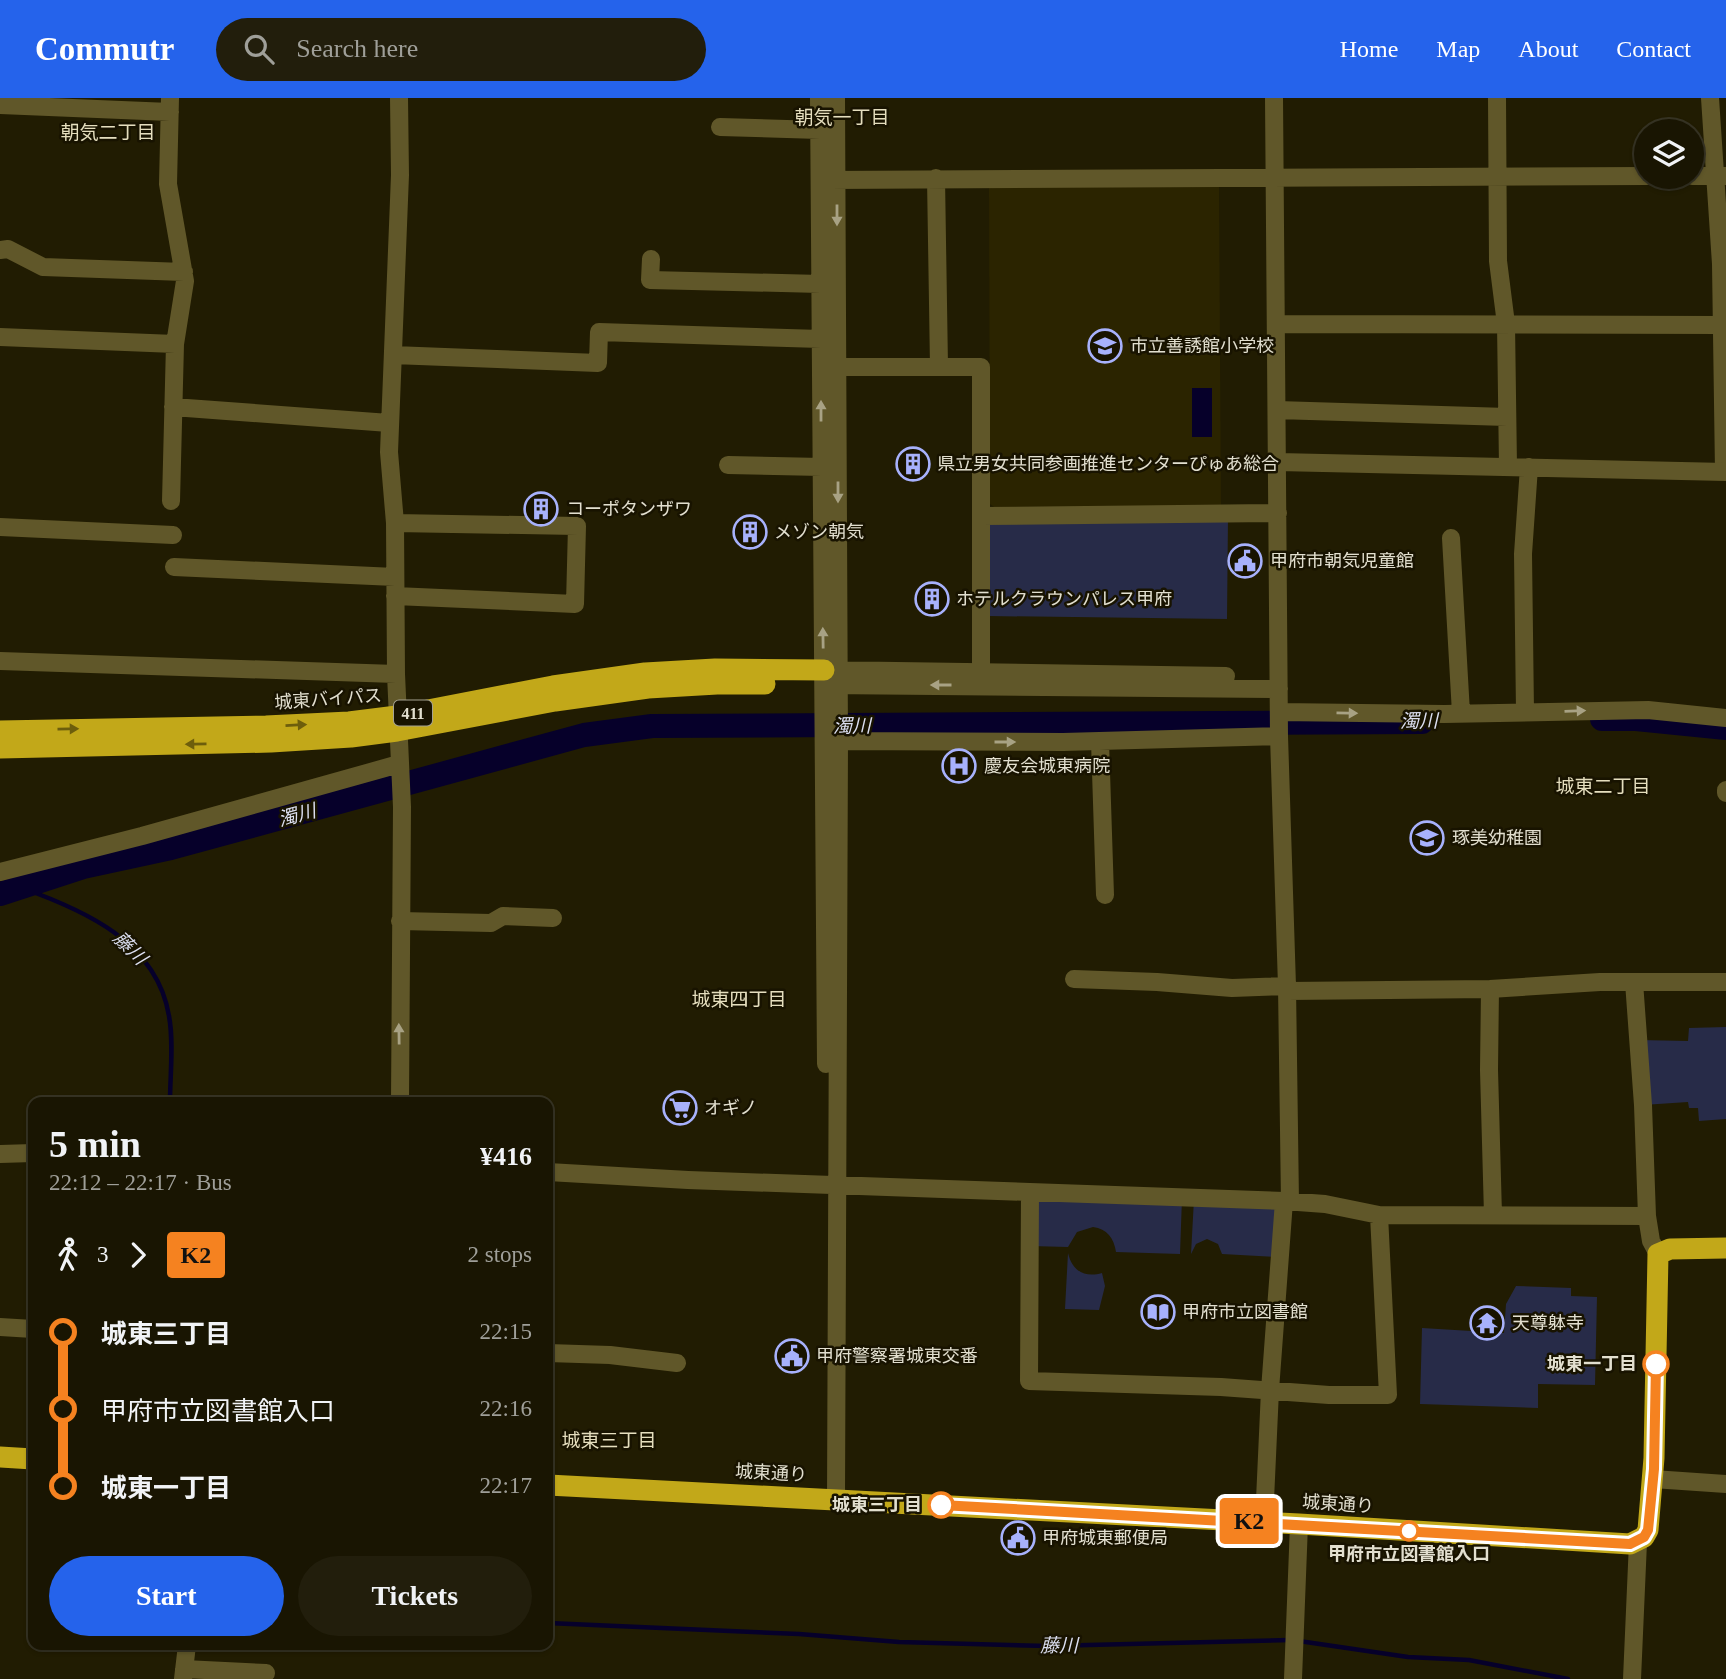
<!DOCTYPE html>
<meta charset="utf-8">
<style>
:root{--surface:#191502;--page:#221e0c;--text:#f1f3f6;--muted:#9f9f99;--line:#373424;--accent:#2563eb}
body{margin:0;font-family:"Times New Roman","Noto Sans JP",serif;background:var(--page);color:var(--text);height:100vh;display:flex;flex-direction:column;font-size:26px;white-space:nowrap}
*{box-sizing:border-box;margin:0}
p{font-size:23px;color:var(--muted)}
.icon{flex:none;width:38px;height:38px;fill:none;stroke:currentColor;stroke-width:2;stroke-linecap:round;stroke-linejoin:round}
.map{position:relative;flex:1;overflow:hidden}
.panel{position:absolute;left:28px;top:999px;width:525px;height:553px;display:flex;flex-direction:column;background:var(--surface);border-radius:14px;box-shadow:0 2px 5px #0004,0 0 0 2px var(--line)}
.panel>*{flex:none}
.badge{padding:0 14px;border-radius:5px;font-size:24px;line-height:46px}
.buttons{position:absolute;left:1634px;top:21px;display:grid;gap:14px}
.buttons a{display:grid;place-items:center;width:70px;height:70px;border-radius:50%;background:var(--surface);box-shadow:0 2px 5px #0004,0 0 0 2px var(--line);font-size:35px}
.map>.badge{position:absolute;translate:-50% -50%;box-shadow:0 0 0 4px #fff}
.legs{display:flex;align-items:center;gap:10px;height:77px;padding:0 21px;font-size:23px}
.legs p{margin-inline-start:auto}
.head{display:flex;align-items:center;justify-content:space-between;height:119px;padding:0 21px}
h1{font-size:38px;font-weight:700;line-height:52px}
.action{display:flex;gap:14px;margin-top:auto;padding:14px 21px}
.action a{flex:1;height:80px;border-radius:42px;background:var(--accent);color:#fff;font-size:28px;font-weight:700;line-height:80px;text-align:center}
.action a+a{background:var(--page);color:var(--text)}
ul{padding:0 21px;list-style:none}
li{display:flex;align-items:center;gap:24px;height:77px;font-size:26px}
li i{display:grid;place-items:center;width:10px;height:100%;margin:0 9px;background:currentColor}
li i::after{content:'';width:18px;height:18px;margin:-9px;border:5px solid;border-radius:50%;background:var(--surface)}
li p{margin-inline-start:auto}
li:first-child i{background:linear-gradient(#0000 50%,currentColor 0)}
li:last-child i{background:linear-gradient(currentColor 50%,#0000 0)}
header{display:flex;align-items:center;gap:42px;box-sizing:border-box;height:98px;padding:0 35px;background:var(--accent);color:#fff}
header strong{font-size:33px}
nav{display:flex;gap:38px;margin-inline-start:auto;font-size:24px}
.search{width:490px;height:63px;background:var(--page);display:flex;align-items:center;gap:18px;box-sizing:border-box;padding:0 24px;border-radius:38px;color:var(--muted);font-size:26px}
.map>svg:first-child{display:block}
.built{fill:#2b2400}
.green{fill:#272b48}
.water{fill:#06002a}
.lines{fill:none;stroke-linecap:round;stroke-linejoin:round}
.stream{stroke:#06002a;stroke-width:4.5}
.river{stroke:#06002a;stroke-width:24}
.minor{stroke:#605729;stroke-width:18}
.highway{stroke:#c2a819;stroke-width:21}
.oneway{fill:#a8a284}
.oneway2{fill:#6d5e0c}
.line-1-casing{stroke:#fff;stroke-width:16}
.line-1{stroke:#f58220;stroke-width:10}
.stop-1-dot{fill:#fff;stroke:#f58220;stroke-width:3.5}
.labels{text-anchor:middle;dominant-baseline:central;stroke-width:5;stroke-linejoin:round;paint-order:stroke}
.shield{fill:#181300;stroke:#a5a291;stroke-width:2}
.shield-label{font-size:16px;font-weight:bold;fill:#e2dfcf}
.poi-label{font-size:18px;fill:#e2dfcf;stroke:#181300;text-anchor:start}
.street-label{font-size:18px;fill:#e2dfcf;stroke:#181300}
.stop-label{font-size:18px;font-weight:bold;fill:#e2dfcf;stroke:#181300;text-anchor:end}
.neighbourhood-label{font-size:19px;fill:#e5debe;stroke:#181300}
.water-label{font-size:19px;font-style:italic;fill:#dcdff0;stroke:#181300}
</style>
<header>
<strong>Commutr</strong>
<div class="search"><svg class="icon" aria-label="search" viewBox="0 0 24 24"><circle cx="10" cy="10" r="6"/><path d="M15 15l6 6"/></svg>Search here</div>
<nav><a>Home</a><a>Map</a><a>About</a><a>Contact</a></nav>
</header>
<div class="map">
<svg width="1726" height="1581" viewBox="0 0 1726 1581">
<rect width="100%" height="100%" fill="#211c02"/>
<!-- built -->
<path class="built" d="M 989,89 L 1219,89 L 1221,408 L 994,409 L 990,406 Z"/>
<!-- green -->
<path class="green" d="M 1228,419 L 1227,521 L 988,518 L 987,425 Z
M 1726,929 L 1726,1021 L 1699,1023 L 1698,1010 L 1689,1010 L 1688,1004 L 1643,1007 L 1638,942 L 1688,943 L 1689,930 Z
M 1030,1094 L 1182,1100 L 1180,1156 L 1116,1154 C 1114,1140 1107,1131 1093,1129 L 1077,1134 L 1068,1149 L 1030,1148 Z
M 1194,1101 L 1284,1103 L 1279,1159 L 1222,1156 L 1218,1146 L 1207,1141 L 1196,1146 L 1191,1156 Z
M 1068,1155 C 1072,1173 1085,1180 1102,1175 L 1105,1188 L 1099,1212 L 1065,1211 Z
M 1516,1188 L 1571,1190 L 1571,1198 L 1597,1199 L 1595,1287 L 1538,1286 L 1538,1310 L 1420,1306 L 1422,1230 L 1504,1235 L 1506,1206 Z"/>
<!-- water -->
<path class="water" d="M 1192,290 L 1212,290 L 1212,339 L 1192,339 Z"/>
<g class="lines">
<!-- stream -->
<path class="stream" d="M 22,790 C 84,812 157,844 169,918 C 174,944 170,978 170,1004
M 548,1525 L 799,1536 L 899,1544 L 1048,1548 L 1290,1542
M 1299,1543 L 1408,1559 L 1469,1562 L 1568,1581"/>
<!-- river -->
<path class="river" d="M 1602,621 L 1636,621 L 1726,630
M 0,796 L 83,769 L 171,750 L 584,637 L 652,628 L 1422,624"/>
<!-- minor -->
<path class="minor" d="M 170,0 L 168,86 L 185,183 L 175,246 L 171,403
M 399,0 L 400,77 L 389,354 L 395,425 L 396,576 L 402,709 L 400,1004
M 819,0 L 826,966
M 1274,0 L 1279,638 L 1287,888 L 1290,1104
M 1497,0 L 1498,163 L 1506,226 L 1508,369
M 1710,0 L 1721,166 L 1724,374
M 0,7 L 170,14
M 720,29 L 820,32
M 1692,78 L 1726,78
M 936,80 L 939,268
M 828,82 L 1647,78
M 0,152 L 8,151 L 43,169 L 184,174
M 651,161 L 650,182 L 821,186
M 1276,226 L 1722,227
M 0,239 L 175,246
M 393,257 L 598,265 L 599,234 L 821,241
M 827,269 L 981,269 L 981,587
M 173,309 L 389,325
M 1277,312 L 1507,319
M 1278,364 L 1726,374
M 728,367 L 822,369
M 981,418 L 1278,415
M 395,425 L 577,428 L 575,506 L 395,498
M 0,429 L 173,437
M 1451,440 L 1461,615
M 174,469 L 395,479
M 0,563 L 396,576
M 827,572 L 1226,578
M 827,587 L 1279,591
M 1279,614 L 1444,616 L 1648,612 L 1726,620
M 1525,614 L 1523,456 L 1529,369
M 828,643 L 1063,644 L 1279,638
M 1100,643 L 1105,797
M 1726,692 L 1726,695
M 0,774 L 142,738 L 399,666
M 400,823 L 491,825 L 503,818 L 553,820
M 1074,881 L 1157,884 L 1232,890 L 1287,888
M 1634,884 L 1643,1007 L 1647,1118 L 1651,1143 L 1658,1156
M 1490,891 L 1489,972 L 1493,1117
M 1287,893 L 1490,891 L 1600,884 L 1726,884
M 0,1056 L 33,1055
M 548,1074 L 688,1082 L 1284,1103 L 1325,1106 L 1379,1117 L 1647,1118
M 1030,1094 L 1029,1283 L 1221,1289 L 1329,1297 L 1388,1297 L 1379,1117
M 0,1229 L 33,1231
M 548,1255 L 610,1257 L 677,1265
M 1653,1381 L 1726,1386
M 836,1401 L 839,643 L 836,0
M 1264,1424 L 1270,1292 L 1284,1103
M 184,1571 L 266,1575
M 183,1581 L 187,1547
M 1293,1581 L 1299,1426
M 1632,1581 L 1638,1444"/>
<!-- highway -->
<path class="highway" d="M 0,633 L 266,628 L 349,624 L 397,618 L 553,588 L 645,575 L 715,571 L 824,572
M 0,650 L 271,644 L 351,639 L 397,633 L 555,603 L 648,590 L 717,586 L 765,586
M 0,1359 L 33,1361
M 548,1387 L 1299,1426 L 1630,1446 L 1644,1439 L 1648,1432 L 1654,1360 L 1658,1156 L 1670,1151 L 1726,1150"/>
</g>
<!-- one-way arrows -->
<defs><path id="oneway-solid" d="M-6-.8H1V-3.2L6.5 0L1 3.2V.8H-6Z" transform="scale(1.75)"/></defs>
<g class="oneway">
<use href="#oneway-solid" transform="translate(837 117) rotate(90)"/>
<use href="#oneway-solid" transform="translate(821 313) rotate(-90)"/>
<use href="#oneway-solid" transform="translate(838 394) rotate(90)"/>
<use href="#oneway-solid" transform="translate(823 540) rotate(-91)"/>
<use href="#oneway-solid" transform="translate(941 587) rotate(-180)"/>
<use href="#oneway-solid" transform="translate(1575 613) rotate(-2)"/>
<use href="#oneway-solid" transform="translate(1347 615) rotate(1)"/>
<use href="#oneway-solid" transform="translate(1005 644)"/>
<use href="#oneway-solid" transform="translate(399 936) rotate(-91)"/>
</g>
<g class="oneway2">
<use href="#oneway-solid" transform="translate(296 627) rotate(-3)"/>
<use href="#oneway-solid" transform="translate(68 631) rotate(-1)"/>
<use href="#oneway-solid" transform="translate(196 646) rotate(179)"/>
</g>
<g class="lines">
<defs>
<path id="line-1" d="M 941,1407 L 1630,1446 L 1644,1439 L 1648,1432 L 1654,1371 L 1656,1266"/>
</defs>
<!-- line-1 casing -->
<use href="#line-1" class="line-1-casing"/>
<!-- line-1 -->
<use href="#line-1" class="line-1"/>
</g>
<!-- icons -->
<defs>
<symbol id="school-ring" viewBox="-11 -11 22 22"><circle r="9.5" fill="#181300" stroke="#a7b1fc" stroke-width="1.5"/><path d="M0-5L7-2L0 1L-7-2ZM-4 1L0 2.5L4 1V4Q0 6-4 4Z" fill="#a7b1fc"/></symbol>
<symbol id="building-ring" viewBox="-11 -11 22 22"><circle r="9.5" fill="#181300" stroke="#a7b1fc" stroke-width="1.5"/><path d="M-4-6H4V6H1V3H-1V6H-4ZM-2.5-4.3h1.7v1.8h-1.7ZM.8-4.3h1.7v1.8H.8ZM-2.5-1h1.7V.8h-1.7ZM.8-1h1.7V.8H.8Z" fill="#a7b1fc"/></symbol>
<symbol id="civic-ring" viewBox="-11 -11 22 22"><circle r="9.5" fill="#181300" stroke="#a7b1fc" stroke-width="1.5"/><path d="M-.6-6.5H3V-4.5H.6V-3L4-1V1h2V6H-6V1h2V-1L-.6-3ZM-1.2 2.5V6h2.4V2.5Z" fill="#a7b1fc"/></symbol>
<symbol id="hospital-ring" viewBox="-11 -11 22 22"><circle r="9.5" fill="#181300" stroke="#a7b1fc" stroke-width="1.5"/><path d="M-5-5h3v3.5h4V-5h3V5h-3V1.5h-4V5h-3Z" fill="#a7b1fc"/></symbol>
<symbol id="supermarket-ring" viewBox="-11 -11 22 22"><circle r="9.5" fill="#181300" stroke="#a7b1fc" stroke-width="1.5"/><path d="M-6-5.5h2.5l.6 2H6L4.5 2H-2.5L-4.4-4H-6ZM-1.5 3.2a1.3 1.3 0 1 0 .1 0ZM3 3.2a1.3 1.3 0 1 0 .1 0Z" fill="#a7b1fc"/></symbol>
<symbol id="library-ring" viewBox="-11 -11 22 22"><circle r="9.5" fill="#181300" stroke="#a7b1fc" stroke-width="1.5"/><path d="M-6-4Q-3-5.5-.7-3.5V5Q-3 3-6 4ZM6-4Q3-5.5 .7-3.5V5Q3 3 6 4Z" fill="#a7b1fc"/></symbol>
<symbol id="temple-ring" viewBox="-11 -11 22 22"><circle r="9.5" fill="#181300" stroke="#a7b1fc" stroke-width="1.5"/><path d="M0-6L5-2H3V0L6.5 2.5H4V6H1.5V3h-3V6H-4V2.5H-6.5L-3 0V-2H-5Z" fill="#a7b1fc"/></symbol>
</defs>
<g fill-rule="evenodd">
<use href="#school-ring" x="1086" y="229" width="38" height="38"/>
<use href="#building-ring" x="894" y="347" width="38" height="38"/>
<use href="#building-ring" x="522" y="392" width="38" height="38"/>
<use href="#building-ring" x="731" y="415" width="38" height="38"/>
<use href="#civic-ring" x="1226" y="444" width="38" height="38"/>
<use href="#building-ring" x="913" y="482" width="38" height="38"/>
<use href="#hospital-ring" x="940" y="649" width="38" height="38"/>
<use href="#school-ring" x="1408" y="721" width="38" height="38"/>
<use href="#supermarket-ring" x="661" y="991" width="38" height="38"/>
<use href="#library-ring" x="1139" y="1195" width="38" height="38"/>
<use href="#temple-ring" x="1468" y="1206" width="38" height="38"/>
<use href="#civic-ring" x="773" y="1239" width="38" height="38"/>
<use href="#civic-ring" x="999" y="1421" width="38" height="38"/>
</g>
<!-- markers -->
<g class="stop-1-dot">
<circle cx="1656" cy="1266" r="12"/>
<circle cx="941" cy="1407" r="12"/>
<circle cx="1409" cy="1433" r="9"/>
</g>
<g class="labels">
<!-- shield labels -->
<rect class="shield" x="394" y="602.5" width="38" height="25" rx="5"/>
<g class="shield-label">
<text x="413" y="615">411</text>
</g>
<!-- poi labels -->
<g class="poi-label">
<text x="1130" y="248">市立善誘館小学校</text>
<text x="937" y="366">県立男女共同参画推進センターぴゅあ総合</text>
<text x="566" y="411">コーポタンザワ</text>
<text x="774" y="434">メゾン朝気</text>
<text x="1270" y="463">甲府市朝気児童館</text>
<text x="956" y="501">ホテルクラウンパレス甲府</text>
<text x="984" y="668">慶友会城東病院</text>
<text x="1452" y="740">琢美幼稚園</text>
<text x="704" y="1010">オギノ</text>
<text x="1182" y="1214">甲府市立図書館</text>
<text x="1512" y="1225">天尊躰寺</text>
<text x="816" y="1258">甲府警察署城東交番</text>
<text x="1042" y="1440">甲府城東郵便局</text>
</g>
<!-- street labels -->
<g class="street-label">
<text transform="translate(328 601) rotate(-4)">城東バイパス</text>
<text transform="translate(771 1375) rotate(3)">城東通り</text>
<text transform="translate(1338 1406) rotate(4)">城東通り</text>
</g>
<!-- stop labels -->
<g class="stop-label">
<text x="1637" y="1266">城東一丁目</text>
<text x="922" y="1407">城東三丁目</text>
<text x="1409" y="1456" text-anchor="middle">甲府市立図書館入口</text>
</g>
<!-- neighbourhood labels -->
<g class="neighbourhood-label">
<text x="842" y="19">朝気一丁目</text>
<text x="108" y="34">朝気二丁目</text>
<text x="1603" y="688">城東二丁目</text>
<text x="739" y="901">城東四丁目</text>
<text x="609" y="1342">城東三丁目</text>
</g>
<!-- water labels -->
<g class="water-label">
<text transform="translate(1419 623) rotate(-1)">濁川</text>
<text transform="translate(852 628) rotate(-1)">濁川</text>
<text transform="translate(297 717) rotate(-15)">濁川</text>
<text transform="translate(130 850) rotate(45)">藤川</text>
<text x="1059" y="1547">藤川</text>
</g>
</g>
</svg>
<div class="buttons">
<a><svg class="icon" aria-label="layers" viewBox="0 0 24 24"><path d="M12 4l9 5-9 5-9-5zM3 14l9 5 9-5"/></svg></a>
</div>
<b class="badge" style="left:1249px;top:1423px;background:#f58220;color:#111">K2</b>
<section class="panel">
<div class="head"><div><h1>5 min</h1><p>22:12 – 22:17 · Bus</p></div><b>¥416</b></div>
<div class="legs"><svg class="icon" aria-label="walk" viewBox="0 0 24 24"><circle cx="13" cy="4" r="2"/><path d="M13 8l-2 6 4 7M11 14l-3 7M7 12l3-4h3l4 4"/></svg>3<svg class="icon" aria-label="forward" viewBox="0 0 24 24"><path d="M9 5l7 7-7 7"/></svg><b class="badge" style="background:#f58220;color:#111">K2</b><p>2 stops</p></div>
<ul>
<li><i style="color:#f58220"></i><b>城東三丁目</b><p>22:15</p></li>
<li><i style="color:#f58220"></i><span>甲府市立図書館入口</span><p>22:16</p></li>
<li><i style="color:#f58220"></i><b>城東一丁目</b><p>22:17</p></li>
</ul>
<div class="action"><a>Start</a><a>Tickets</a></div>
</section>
</div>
